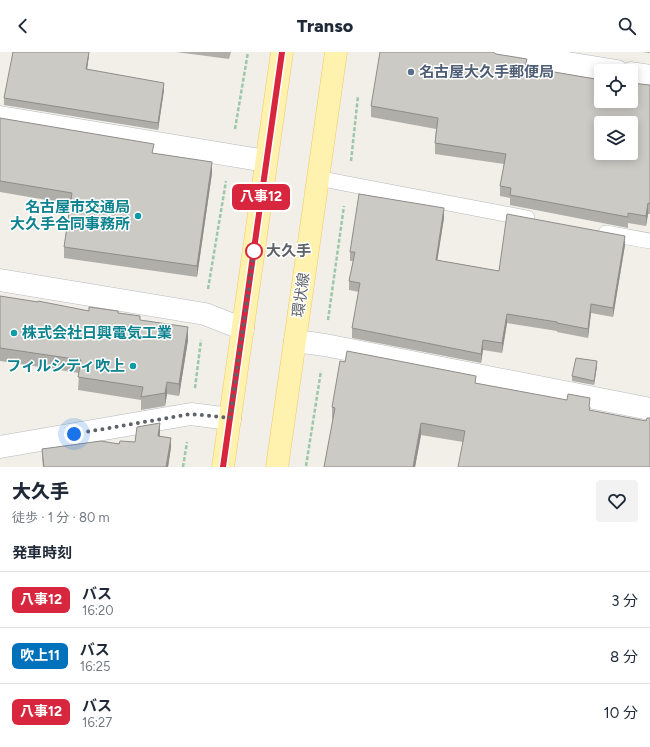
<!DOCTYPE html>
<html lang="ja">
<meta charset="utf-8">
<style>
:root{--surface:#fff;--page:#f2f2f3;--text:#1f2937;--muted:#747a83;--line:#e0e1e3}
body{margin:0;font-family:Figtree,"Noto Sans JP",sans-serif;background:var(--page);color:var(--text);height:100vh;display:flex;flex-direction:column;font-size:15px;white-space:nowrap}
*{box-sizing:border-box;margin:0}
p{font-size:13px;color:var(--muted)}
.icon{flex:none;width:22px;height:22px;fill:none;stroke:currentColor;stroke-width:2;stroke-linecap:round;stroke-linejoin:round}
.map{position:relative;height:415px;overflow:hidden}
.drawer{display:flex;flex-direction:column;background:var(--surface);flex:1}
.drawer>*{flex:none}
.badge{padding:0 8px;border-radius:6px;font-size:14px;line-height:26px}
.tools{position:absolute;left:594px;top:12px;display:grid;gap:8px}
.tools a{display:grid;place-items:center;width:44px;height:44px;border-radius:4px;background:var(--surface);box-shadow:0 2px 10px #0003;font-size:20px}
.you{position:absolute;width:20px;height:20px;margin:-10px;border:3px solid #fff;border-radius:50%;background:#1a73e8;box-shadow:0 0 0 6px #1a73e833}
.map>.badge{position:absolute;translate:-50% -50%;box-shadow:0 0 0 2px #fff}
h2{padding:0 12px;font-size:15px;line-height:36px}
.round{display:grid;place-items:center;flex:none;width:42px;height:42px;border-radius:4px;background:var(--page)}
.headline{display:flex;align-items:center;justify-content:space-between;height:68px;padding:0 12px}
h1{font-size:19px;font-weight:800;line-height:30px}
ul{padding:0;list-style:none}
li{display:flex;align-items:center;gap:12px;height:56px;padding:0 12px;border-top:1px solid var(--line)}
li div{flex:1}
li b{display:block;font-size:15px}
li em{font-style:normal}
li .badge{min-width:44px;font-weight:700;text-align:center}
header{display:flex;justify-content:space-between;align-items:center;height:52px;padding:0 12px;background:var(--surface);font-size:18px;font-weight:800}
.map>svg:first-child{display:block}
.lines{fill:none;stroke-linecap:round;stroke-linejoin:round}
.lane-casing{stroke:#b5b8bc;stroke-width:16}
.street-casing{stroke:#b5b8bc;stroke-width:23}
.secondary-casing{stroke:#b6babf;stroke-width:23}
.primary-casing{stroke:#f2c960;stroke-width:23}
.path{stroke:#9cc7a9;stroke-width:2.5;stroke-dasharray:4 2;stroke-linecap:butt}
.lane{stroke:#fff;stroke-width:15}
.street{stroke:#fff;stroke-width:22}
.secondary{stroke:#fff;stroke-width:22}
.primary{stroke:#fff2af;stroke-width:22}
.wall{fill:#afaea9}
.shaded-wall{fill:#8f8d8a}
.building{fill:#cccac5;stroke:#8f8d8a;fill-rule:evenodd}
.line-casing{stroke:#fff;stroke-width:9}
.line{stroke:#d7263d;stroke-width:6}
.walk{stroke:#5f6368;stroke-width:4;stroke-dasharray:0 7.2}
.service-dot{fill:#5c6f8a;stroke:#fff;stroke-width:1.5}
.culture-dot{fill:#0f9aa8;stroke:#fff;stroke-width:1.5}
.stop-dot{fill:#fff;stroke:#d7263d;stroke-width:2}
.labels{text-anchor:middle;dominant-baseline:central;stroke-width:3;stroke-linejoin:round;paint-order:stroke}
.service-label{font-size:15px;font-weight:bold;fill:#4e5e75;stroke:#fff;text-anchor:start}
.culture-label{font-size:15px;font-weight:bold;fill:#0d838f;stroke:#fff;text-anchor:end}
.stop-label{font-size:15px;font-weight:bold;fill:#5f6368;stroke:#fff;text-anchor:start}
.street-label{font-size:15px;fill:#5f6368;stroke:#fff}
</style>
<header><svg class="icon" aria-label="back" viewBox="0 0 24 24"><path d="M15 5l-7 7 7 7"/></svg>Transo<svg class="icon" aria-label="search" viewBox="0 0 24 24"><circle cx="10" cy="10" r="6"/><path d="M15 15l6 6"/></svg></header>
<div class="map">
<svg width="650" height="415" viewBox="0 0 650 415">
<rect width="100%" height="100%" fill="#f1efe8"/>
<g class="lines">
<defs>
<path id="lane" d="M 318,126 L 348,132 L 527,166
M 606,181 L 650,189"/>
<path id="street" d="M 498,0 L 617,19
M 631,21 L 650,24
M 0,65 L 266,109
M 0,395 L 191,362 L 230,367"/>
<path id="secondary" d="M 0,228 L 205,262 L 243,277
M 295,289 L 325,293 L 650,357"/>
<path id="primary" d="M 223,415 L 282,0
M 277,415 L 336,0"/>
</defs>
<!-- lane casing -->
<use href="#lane" class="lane-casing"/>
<!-- street casing -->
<use href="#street" class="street-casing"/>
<!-- secondary casing -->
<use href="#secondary" class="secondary-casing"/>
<!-- primary casing -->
<use href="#primary" class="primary-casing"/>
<!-- path -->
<path class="path" d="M 235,77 L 248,0
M 351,109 L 358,44
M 208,237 L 226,129
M 328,268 L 344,154
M 195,336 L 201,288
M 306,414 L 321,319
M 183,415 L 187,390"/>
<!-- lane -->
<use href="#lane" class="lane"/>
<!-- street -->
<use href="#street" class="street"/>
<!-- secondary -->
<use href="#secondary" class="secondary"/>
<!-- primary -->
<use href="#primary" class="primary"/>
</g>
<!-- wall -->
<path class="wall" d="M 89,0 L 87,18 L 164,38 L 158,78 L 4,53 L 4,46 Z
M 176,0 L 231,0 L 229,7 Z
M 642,0 L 650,0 L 650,1 Z
M 527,15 L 601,49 L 650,33 L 650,162 L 648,162 L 646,174 L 628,171 L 628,176 L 510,153 L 510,146 L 500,144 L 500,134 L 504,112 L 435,102 L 435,91 L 436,77 L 371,65 L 371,54 Z
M 0,66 L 154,102 L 212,121 L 197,225 L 64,206 L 64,195 L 70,152 L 0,140 Z
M 444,166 L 437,208 L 499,219 L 625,193 L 613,265 L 591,261 L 588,286 L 557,280 L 557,279 L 507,271 L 502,301 L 483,298 L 481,311 L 352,286 L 352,276 L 359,240 L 349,238 L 349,229 L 353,209 L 350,209 L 350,200 Z
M 0,244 L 89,259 L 118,261 L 140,268 L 188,288 L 179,344 L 167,342 L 165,354 L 141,358 L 141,348 L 78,338 L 79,321 L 0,309 Z
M 597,314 L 594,333 L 572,329 L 572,324 Z
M 476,331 L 590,358 L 650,415 L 463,390 L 421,383 L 415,415 L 324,415 L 333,367 L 332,367 L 332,355 Z
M 160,380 L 160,384 L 171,395 L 168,415 L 43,415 L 42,406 L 42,397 L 135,390 Z"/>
<!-- shaded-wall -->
<path class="shaded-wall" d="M 89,0 L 89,4 L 86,24 L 86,17 Z
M 164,31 L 164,38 L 158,78 L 158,71 Z
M 212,110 L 212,121 L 197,225 L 197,214 Z
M 648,151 L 648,162 L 646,174 L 646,164 Z
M 444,156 L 444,166 L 436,217 L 436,208 Z
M 625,184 L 625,193 L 613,265 L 613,256 Z
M 591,252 L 591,261 L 588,286 L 588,277 Z
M 507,262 L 507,271 L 502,301 L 502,291 Z
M 188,275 L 188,288 L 179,344 L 179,332 Z
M 483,288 L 483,298 L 481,311 L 481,302 Z
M 597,309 L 597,314 L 594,333 L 594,329 Z
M 167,330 L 167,342 L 165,354 L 165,341 Z
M 160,371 L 160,380 L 158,393 L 158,384 Z
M 421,371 L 421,383 L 415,415 L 413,415 Z
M 171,386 L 171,395 L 168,415 L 166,415 Z"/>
<!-- building -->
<path class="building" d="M 13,0 L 89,0 L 86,17 L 164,31 L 158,71 L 4,46 Z
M 380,0 L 493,0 L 496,2 L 527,7 L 525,15 L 601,28 L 601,49 L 631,49 L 631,31 L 650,33 L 650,152 L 648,151 L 646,164 L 628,161 L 628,165 L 510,143 L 511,136 L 500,134 L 506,102 L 435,91 L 438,66 L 371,54 ZM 601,71 L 631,71 L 631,101 L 601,101 Z
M 0,66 L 154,92 L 152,101 L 212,110 L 197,214 L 64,195 L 72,141 L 0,129 Z
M 359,142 L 444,156 L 436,208 L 499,219 L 507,162 L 625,184 L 613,256 L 591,252 L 588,277 L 557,271 L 557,270 L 507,262 L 502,291 L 483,288 L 481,302 L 352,276 L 360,231 L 349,229 L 355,200 L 350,200 Z
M 0,244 L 38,250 L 38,249 L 89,259 L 89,255 L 118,259 L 118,261 L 140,264 L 140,268 L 188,275 L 179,332 L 167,330 L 165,341 L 141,345 L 143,335 L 78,325 L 81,308 L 0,296 Z
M 347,299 L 476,324 L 475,331 L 567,348 L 568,342 L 590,346 L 589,355 L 590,355 L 589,358 L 646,369 L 647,366 L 650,366 L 650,415 L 458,415 L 465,379 L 421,371 L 413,415 L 324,415 L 335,356 L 332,355 L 340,309 L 345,310 Z
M 576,306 L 597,309 L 594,329 L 572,324 Z
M 160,371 L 158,384 L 171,386 L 166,415 L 44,415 L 42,397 L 101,389 L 119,392 L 120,389 L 135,390 L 137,375 Z"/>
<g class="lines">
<defs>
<path id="line" d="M 223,415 L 282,0"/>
</defs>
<!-- line casing -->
<use href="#line" class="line-casing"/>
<!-- line -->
<use href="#line" class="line"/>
<!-- walk -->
<path class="walk" d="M 74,382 L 191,362 L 230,366 L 254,199"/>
</g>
<!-- markers -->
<circle class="service-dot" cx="411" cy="20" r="4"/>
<g class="culture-dot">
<circle cx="138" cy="164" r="4"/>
<circle cx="14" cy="281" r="4"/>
<circle cx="133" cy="314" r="4"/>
</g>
<circle class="stop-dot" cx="254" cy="199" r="8"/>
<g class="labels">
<!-- service labels -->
<g class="service-label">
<text x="419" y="20">名古屋大久手郵便局</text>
</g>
<!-- culture labels -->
<g class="culture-label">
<text x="130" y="155">名古屋市交通局<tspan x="130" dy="17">大久手合同事務所</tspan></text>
<text x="22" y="281" text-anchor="start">株式会社日興電気工業</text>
<text x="125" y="314">フィルシティ吹上</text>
</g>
<!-- stop labels -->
<g class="stop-label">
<text x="266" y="199">大久手</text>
</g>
<!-- street labels -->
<g class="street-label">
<text transform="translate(301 243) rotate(-82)">環状線</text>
</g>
</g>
</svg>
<div class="tools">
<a><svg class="icon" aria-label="locate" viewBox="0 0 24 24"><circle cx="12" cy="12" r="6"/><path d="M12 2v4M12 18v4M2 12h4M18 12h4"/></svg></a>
<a><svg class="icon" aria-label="layers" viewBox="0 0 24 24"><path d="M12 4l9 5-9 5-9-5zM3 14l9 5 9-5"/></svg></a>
</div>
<div class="you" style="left:74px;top:382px"></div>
<b class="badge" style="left:261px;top:145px;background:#d7263d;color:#fff">八事12</b>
</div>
<section class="drawer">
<div class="headline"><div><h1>大久手</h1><p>徒歩 · 1 分 · 80 m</p></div><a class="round"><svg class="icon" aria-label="heart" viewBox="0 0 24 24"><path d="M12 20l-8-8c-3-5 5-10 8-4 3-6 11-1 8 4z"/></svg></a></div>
<h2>発車時刻</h2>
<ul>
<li><span class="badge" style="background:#d7263d;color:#fff">八事12</span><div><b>バス</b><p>16:20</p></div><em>3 分</em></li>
<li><span class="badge" style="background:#0072bc;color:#fff">吹上11</span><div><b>バス</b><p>16:25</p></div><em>8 分</em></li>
<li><span class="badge" style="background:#d7263d;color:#fff">八事12</span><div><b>バス</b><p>16:27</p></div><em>10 分</em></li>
</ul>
</section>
